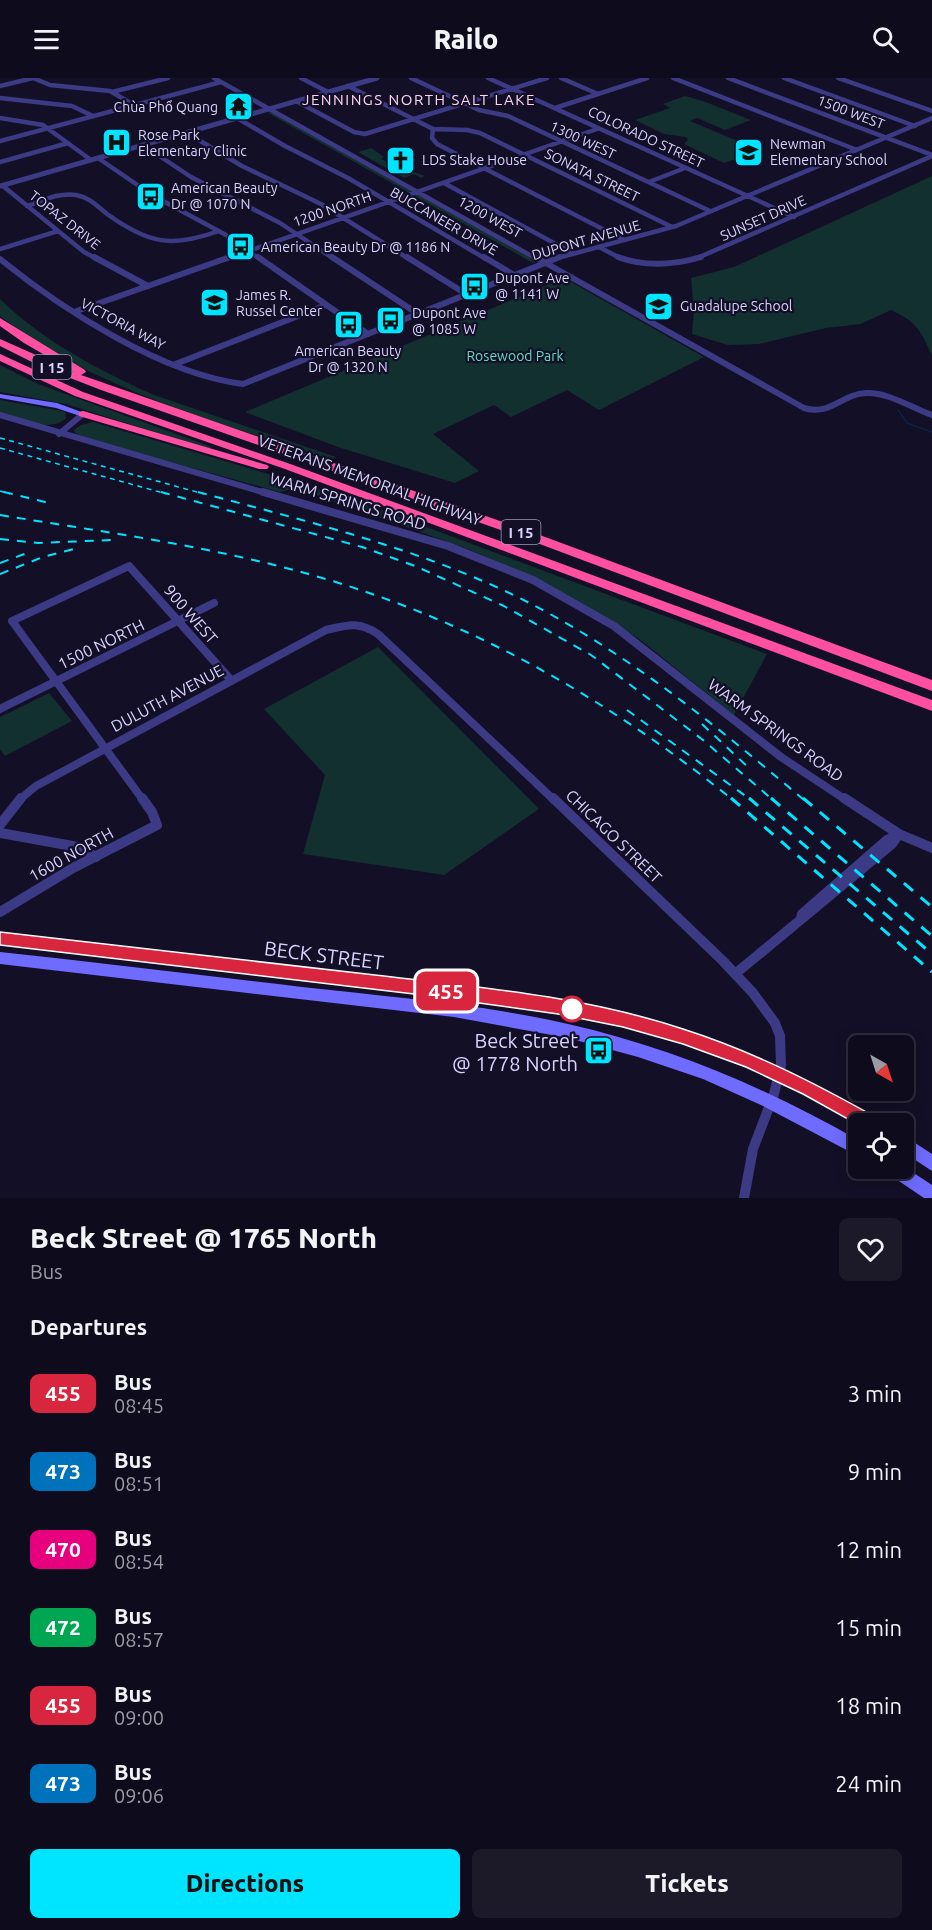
<!DOCTYPE html>
<meta charset="utf-8">
<style>
:root{--surface:#0e0b1c;--page:#1c1929;--text:#f1f3f6;--muted:#9b9ba3;--line:#2e2b3b;--accent:#00e5ff}
body{margin:0;font-family:Ubuntu,sans-serif;background:var(--page);color:var(--text);height:100vh;display:flex;flex-direction:column;font-size:22px;white-space:nowrap}
*{box-sizing:border-box;margin:0}
p{font-size:20px;color:var(--muted)}
.icon{flex:none;width:33px;height:33px;fill:none;stroke:currentColor;stroke-width:2;stroke-linecap:round;stroke-linejoin:round}
.map{position:relative;height:1120px;overflow:hidden}
.sheet{display:flex;flex-direction:column;background:var(--surface);flex:1}
.sheet>*{flex:none}
.badge{padding:0 12px;border-radius:9px;font-size:21px;line-height:39px}
.needle{width:39px;rotate:141deg}
.fabs{position:absolute;left:848px;top:957px;display:grid;gap:12px}
.fabs a{display:grid;place-items:center;width:66px;height:66px;border-radius:9px;background:var(--surface);box-shadow:0 3px 15px #0003,0 0 0 2px var(--line);font-size:30px}
.map>.badge{position:absolute;translate:-50% -50%;box-shadow:0 0 0 3px #fff}
h2{padding:0 30px;font-size:22px;line-height:54px}
.round{display:grid;place-items:center;flex:none;width:63px;height:63px;border-radius:9px;background:var(--page)}
.head{display:flex;align-items:center;justify-content:space-between;height:102px;padding:0 30px}
h1{font-size:28px;font-weight:800;line-height:45px}
.primary-button{display:flex;gap:12px;margin-top:auto;padding:12px 30px}
.primary-button a{flex:1;height:69px;border-radius:9px;background:var(--accent);color:#111;font-size:24px;font-weight:800;line-height:69px;text-align:center}
.primary-button a+a{background:var(--page);color:var(--text)}
ul{padding:0;list-style:none}
li{display:flex;align-items:center;gap:18px;height:78px;padding:0 30px}
li div{flex:1}
li b{display:block;font-size:22px}
li em{font-style:normal}
li .badge{min-width:66px;font-weight:700;text-align:center}
header{display:flex;justify-content:space-between;align-items:center;height:78px;padding:0 30px;background:var(--surface);font-size:27px;font-weight:800}
.map>svg:first-child{display:block}
.green{fill:#12302f}
.lines{fill:none;stroke-linecap:round;stroke-linejoin:round}
.stream{stroke:#0c2248;stroke-width:1.5}
.minor-far3{stroke:#3d3a85;stroke-width:4.5}
.minor-far2{stroke:#3d3a85;stroke-width:6}
.minor-far1{stroke:#3d3a85;stroke-width:8}
.minor{stroke:#3d3a85;stroke-width:10}
.tertiary{stroke:#3d3a85;stroke-width:5}
.secondary{fill:#6f6bff;fill-rule:evenodd}
.motorway{fill:#ff4fa3;fill-rule:evenodd}
.rail-far2{stroke:#00e5ff;stroke-width:1.5;stroke-dasharray:5 4.5;stroke-linecap:butt}
.rail-far1{stroke:#00e5ff;stroke-width:2;stroke-dasharray:9 8;stroke-linecap:butt}
.rail{stroke:#00e5ff;stroke-width:3;stroke-dasharray:12 10;stroke-linecap:butt}
.line{fill:#d7263d;stroke:#fff;stroke-width:1.5}
.stop-dot{fill:#fff;stroke:#d7263d;stroke-width:3}
.labels{text-anchor:middle;dominant-baseline:central;stroke-width:4.5;stroke-linejoin:round;paint-order:stroke}
.far-poi-label{font-size:14px;fill:#d9d4ff;stroke:#130f26;text-anchor:start}
.far-street-label{font-size:14px;fill:#d9d4ff;stroke:#130f26}
.far-park-label{font-size:14px;fill:#5fe0c0;stroke:#130f26}
.far-neighbourhood-label{font-size:15px;letter-spacing:1.5px;fill:#ffd6f0;stroke:#130f26}
.shield{fill:#130f26;stroke:#9e99be;stroke-width:1.5}
.shield-label{font-size:15px;font-weight:bold;fill:#d9d4ff}
.street-label{font-size:16px;fill:#d9d4ff;stroke:#130f26}
.near-street-label{font-size:20px;fill:#d9d4ff;stroke:#130f26}
.near-poi-label{font-size:20px;fill:#d9d4ff;stroke:#130f26;text-anchor:end}
</style>
<header><svg class="icon" aria-label="menu" viewBox="0 0 24 24"><path d="M4 6h16M4 12h16M4 18h16"/></svg>Railo<svg class="icon" aria-label="search" viewBox="0 0 24 24"><circle cx="10" cy="10" r="6"/><path d="M15 15l6 6"/></svg></header>
<div class="map">
<svg width="932" height="1120" viewBox="0 0 932 1120">
<rect width="100%" height="100%" fill="#130f26"/>
<!-- green -->
<path class="green" d="M 685,18 L 703,23 L 751,42 L 725,52 L 697,40 L 690,43 L 745,66 L 758,70 L 756,74 L 724,85 L 684,66 L 688,62 L 686,59 L 664,56 L 635,42 L 670,30 L 663,26 Z
M 271,34 L 523,175 L 536,183 L 533,185 L 268,35 Z
M 371,70 L 384,79 L 381,81 C 395,89 410,92 425,98 L 421,100 L 414,96 L 404,100 L 358,74 Z
M 932,98 L 932,277 C 920,252 917,244 891,232 L 861,246 L 826,250 L 759,266 L 728,267 L 692,256 L 694,233 L 691,200 L 734,189 Z
M 564,200 L 704,279 L 599,332 L 567,312 L 511,339 L 494,327 L 433,356 L 479,393 L 455,405 L 341,370 L 245,334 Z
M 0,221 C 43,263 100,293 154,317 L 336,379 L 332,382 C 219,344 96,313 0,238 Z
M 0,287 L 38,306 L 212,369 L 209,371 L 66,326 L 0,314 Z
M 0,322 L 62,333 L 65,334 L 66,340 C 49,356 19,340 0,335 Z
M 93,344 L 346,419 L 767,576 L 734,637 L 638,560 L 546,505 L 468,471 L 296,410 L 280,414 L 87,361 L 75,355 L 74,352 L 81,347 Z
M 378,569 L 539,731 L 444,797 L 303,776 L 325,697 L 264,631 Z
M 49,615 L 72,643 L 5,678 L 0,671 L 0,639 Z"/>
<g class="lines">
<!-- stream -->
<path class="stream" d="M 898,332 L 907,345 L 932,354"/>
<!-- minor-far3 -->
<path class="minor-far3" d="M 33,0 L 50,7 L 110,13 L 134,27
M 214,0 L 537,181
M 301,0 L 328,14
M 411,0 L 479,32 L 508,38 L 710,133
M 488,0 L 794,139
M 561,0 L 598,16
M 673,0 L 857,72
M 728,0 L 932,77
M 784,0 L 915,48
M 838,0 L 932,33
M 0,8 L 33,0
M 348,8 L 433,51 L 432,60 L 437,66 L 624,162
M 112,14 L 168,0
M 0,20 L 72,28 L 93,38
M 296,23 L 354,54 L 365,56 L 547,0
M 555,30 L 647,0
M 0,40 L 43,47 L 91,82
M 237,40 L 285,68 L 348,100 L 486,181
M 433,51 L 467,52 L 480,55 L 672,149
M 187,55 L 242,88 L 321,126 L 409,181
M 0,63 L 221,4
M 143,67 L 191,99 L 280,145 L 334,181
M 98,80 L 152,117 L 226,157 L 260,181
M 0,84 L 68,65
M 649,104 L 685,90
M 444,105 L 574,176
M 3,108 L 84,174 L 97,181
M 27,128 C 42,123 59,114 76,117 C 89,119 98,129 107,136 C 149,166 171,170 219,153
M 599,169 L 622,181
M 0,171 L 58,153
M 226,181 L 597,51
M 554,181 L 676,148 L 932,40
M 695,181 L 932,78"/>
<!-- minor-far2 -->
<path class="minor-far2" d="M 94,179 L 148,208
M 258,179 L 368,256
M 332,179 L 418,236
M 407,179 L 466,216
M 484,179 L 514,197
M 535,179 L 804,330 C 832,338 841,316 866,315 C 888,314 912,330 932,337
M 618,179 C 644,189 675,187 701,179
M 0,181 C 63,232 162,296 243,306 L 560,179
M 74,234 L 230,179
M 173,287 L 326,227
M 0,337 L 269,416
M 59,356 L 83,336"/>
<!-- minor-far1 -->
<path class="minor-far1" d="M 263,414 L 448,468 L 533,502 L 614,548 L 781,679 L 846,722
M 0,631 L 214,525
M 19,722 L 36,708 L 326,552 C 348,547 358,543 378,556 L 554,722
M 143,722 L 12,543 L 129,488 L 231,602"/>
<!-- minor -->
<path class="minor" d="M 553,720 L 723,883 L 753,915 L 775,945 L 780,958 L 781,987 L 774,1016 L 753,1071 L 744,1120
M 844,720 L 899,756 L 932,770
M 0,747 L 21,720
M 0,755 L 78,769 L 96,779
M 0,834 L 73,790 L 157,747 L 152,734 L 142,720
M 801,840 L 802,836 L 887,762 L 899,756
M 735,896 L 892,766 L 899,756"/>
<!-- tertiary -->
<path class="tertiary" d="M 0,108 L 377,0"/>
<!-- secondary -->
<path class="secondary" d="M 0,316 L 57,325 L 87,336 L 83,339 L 56,330 L 0,320 Z
M 0,854 L 494,912 L 613,932 L 681,951 L 770,985 L 850,1025 L 876,1041 L 878,1046 L 858,1047 L 813,1021 L 760,995 L 681,965 L 613,946 L 574,937 L 494,925 L 0,866 Z
M 0,874 C 101,885 202,897 302,909 C 391,919 481,926 568,946 C 670,969 767,1010 858,1062 L 858,1078 L 761,1027 L 703,1001 L 638,979 L 568,960 L 454,939 L 0,886 Z
M 903,1057 L 932,1076 L 932,1093 L 903,1074 Z
M 903,1088 L 932,1107 L 932,1120 L 924,1120 L 887,1095 L 885,1090 L 903,1090 Z"/>
<!-- motorway -->
<path class="motorway" d="M 0,240 L 85,292 L 86,294 L 81,297 L 529,453 L 932,602 L 932,613 L 521,459 L 101,312 L 42,289 L 0,268 L 0,261 L 74,294 L 24,265 L 0,248 Z
M 0,276 L 83,314 L 293,387 L 932,622 L 932,633 L 285,391 L 75,318 L 0,283 Z
M 83,333 L 267,387 L 269,389 L 267,391 L 259,391 L 79,338 L 79,334 Z"/>
<!-- rail-far2 -->
<path class="rail-far2" d="M 0,360 L 204,416
M 0,370 L 167,416
M 0,413 L 10,416"/>
<!-- rail-far1 -->
<path class="rail-far1" d="M 4,414 L 49,425
M 161,414 L 362,469 L 415,488 L 504,528 L 591,577 L 703,662 L 773,722
M 198,414 C 298,441 397,465 492,507 C 608,559 707,640 804,722
M 0,437 C 104,454 210,468 312,497 C 470,542 605,619 733,722
M 0,461 L 38,465 L 112,462
M 0,485 L 30,474
M 0,496 L 43,479 L 78,470
M 627,632 L 751,722
M 702,646 L 750,691"/>
<!-- rail -->
<path class="rail" d="M 731,720 L 932,894
M 749,720 L 932,876
M 771,720 L 932,858
M 803,720 L 932,829"/>
</g>
<!-- line -->
<path class="line" d="M 0,854 C 125,868 250,883 375,897 C 478,909 584,918 683,951 C 752,973 815,1005 877,1040 L 879,1046 L 877,1051 L 871,1054 L 803,1016 L 746,989 L 683,966 L 623,949 L 558,936 L 414,916 L 0,867 Z"/>
<!-- icons -->
<defs>
<symbol id="temple-square" viewBox="-11 -11 22 22"><rect x="-9" y="-9" width="18" height="18" rx="4" fill="#00e5ff" stroke="#130f26"/><path d="M0-6L5-2H3V0L6.5 2.5H4V6H1.5V3h-3V6H-4V2.5H-6.5L-3 0V-2H-5Z" fill="#111"/></symbol>
<symbol id="hospital-square" viewBox="-11 -11 22 22"><rect x="-9" y="-9" width="18" height="18" rx="4" fill="#00e5ff" stroke="#130f26"/><path d="M-5-5h3v3.5h4V-5h3V5h-3V1.5h-4V5h-3Z" fill="#111"/></symbol>
<symbol id="school-square" viewBox="-11 -11 22 22"><rect x="-9" y="-9" width="18" height="18" rx="4" fill="#00e5ff" stroke="#130f26"/><path d="M0-5L7-2L0 1L-7-2ZM-4 1L0 2.5L4 1V4Q0 6-4 4Z" fill="#111"/></symbol>
<symbol id="church-square" viewBox="-11 -11 22 22"><rect x="-9" y="-9" width="18" height="18" rx="4" fill="#00e5ff" stroke="#130f26"/><path d="M-1.2-6h2.4v3.5h3.3v2.4h-3.3V6h-2.4V-.1h-3.3v-2.4h3.3Z" fill="#111"/></symbol>
<symbol id="bus-square" viewBox="-11 -11 22 22"><rect x="-9" y="-9" width="18" height="18" rx="4" fill="#00e5ff" stroke="#130f26"/><path d="M-5-6H5V4H4V6H2V4H-2V6H-4V4H-5ZM-3.5-4V0h7V-4ZM-3.5 1.2v1.5H-2V1.2ZM2 1.2v1.5H3.5V1.2Z" fill="#111"/></symbol>
</defs>
<g fill-rule="evenodd">
<use href="#temple-square" x="222" y="12" width="33" height="33"/>
<use href="#hospital-square" x="100" y="48" width="33" height="33"/>
<use href="#school-square" x="732" y="58" width="33" height="33"/>
<use href="#church-square" x="384" y="66" width="33" height="33"/>
<use href="#bus-square" x="134" y="102" width="33" height="33"/>
<use href="#bus-square" x="224" y="152" width="33" height="33"/>
<use href="#bus-square" x="458" y="192" width="33" height="33"/>
<use href="#school-square" x="198" y="208" width="33" height="33"/>
<use href="#school-square" x="642" y="212" width="33" height="33"/>
<use href="#bus-square" x="374" y="226" width="33" height="33"/>
<use href="#bus-square" x="332" y="230" width="33" height="33"/>
<use href="#bus-square" x="582" y="956" width="33" height="33"/>
</g>
<!-- markers -->
<circle class="stop-dot" cx="572" cy="931" r="12"/>
<g class="labels">
<!-- far-poi labels -->
<g class="far-poi-label">
<text x="218" y="29" text-anchor="end">Chùa Phổ Quang</text>
<text x="138" y="57">Rose Park<tspan x="138" dy="16">Elementary Clinic</tspan></text>
<text x="770" y="66">Newman<tspan x="770" dy="16">Elementary School</tspan></text>
<text x="422" y="82">LDS Stake House</text>
<text x="171" y="110">American Beauty<tspan x="171" dy="16">Dr @ 1070 N</tspan></text>
<text x="261" y="169">American Beauty Dr @ 1186 N</text>
<text x="495" y="200">Dupont Ave<tspan x="495" dy="16">@ 1141 W</tspan></text>
<text x="236" y="217">James R.<tspan x="236" dy="16">Russel Center</tspan></text>
<text x="680" y="228">Guadalupe School</text>
<text x="412" y="235">Dupont Ave<tspan x="412" dy="16">@ 1085 W</tspan></text>
<text x="348" y="273" text-anchor="middle">American Beauty<tspan x="348" dy="16">Dr @ 1320 N</tspan></text>
</g>
<!-- far-street labels -->
<g class="far-street-label">
<text transform="translate(851 34) rotate(21)">1500 WEST</text>
<text transform="translate(646 59) rotate(25)">COLORADO STREET</text>
<text transform="translate(583 62) rotate(25)">1300 WEST</text>
<text transform="translate(592 97) rotate(26)">SONATA STREET</text>
<text transform="translate(332 131) rotate(-19)">1200 NORTH</text>
<text transform="translate(490 139) rotate(29)">1200 WEST</text>
<text transform="translate(763 140) rotate(-24)">SUNSET DRIVE</text>
<text transform="translate(65 142) rotate(38)">TOPAZ DRIVE</text>
<text transform="translate(444 143) rotate(30)">BUCCANEER DRIVE</text>
<text transform="translate(586 162) rotate(-16)">DUPONT AVENUE</text>
<text transform="translate(123 246) rotate(28)">VICTORIA WAY</text>
</g>
<!-- far-park labels -->
<g class="far-park-label">
<text x="515" y="278">Rosewood Park</text>
</g>
<!-- far-neighbourhood labels -->
<g class="far-neighbourhood-label">
<text x="419" y="21">JENNINGS NORTH SALT LAKE</text>
</g>
<!-- shield labels -->
<g class="shield">
<rect x="32.5" y="277" width="39" height="24" rx="4.5"/>
<rect x="501.5" y="442" width="39" height="24" rx="4.5"/>
</g>
<g class="shield-label">
<text x="52" y="289">I 15</text>
<text x="521" y="454">I 15</text>
</g>
<!-- street labels -->
<g class="street-label">
<text transform="translate(370 402) rotate(20)">VETERANS MEMORIAL HIGHWAY</text>
<text transform="translate(348 423) rotate(17)">WARM SPRINGS ROAD</text>
<text transform="translate(191 536) rotate(49)">900 WEST</text>
<text transform="translate(101 566) rotate(-26)">1500 NORTH</text>
<text transform="translate(167 620) rotate(-28)">DULUTH AVENUE</text>
<text transform="translate(776 652) rotate(36)">WARM SPRINGS ROAD</text>
<text transform="translate(614 758) rotate(44)">CHICAGO STREET</text>
<text transform="translate(71 776) rotate(-29)">1600 NORTH</text>
</g>
<!-- near-street labels -->
<g class="near-street-label">
<text transform="translate(324 877) rotate(7)">BECK STREET</text>
</g>
<!-- near-poi labels -->
<g class="near-poi-label">
<text x="578" y="962">Beck Street<tspan x="578" dy="23">@ 1778 North</tspan></text>
</g>
</g>
</svg>
<div class="fabs">
<a><svg class="needle" viewBox="-14 -14 28 28"><path d="M0-13l5 13h-10z" fill="#e53935"/><path d="M0 13l5-13h-10z" fill="#9b9ba3"/></svg></a>
<a><svg class="icon" aria-label="locate" viewBox="0 0 24 24"><circle cx="12" cy="12" r="6"/><path d="M12 2v4M12 18v4M2 12h4M18 12h4"/></svg></a>
</div>
<b class="badge" style="left:446px;top:913px;background:#d7263d;color:#fff">455</b>
</div>
<section class="sheet">
<div class="head"><div><h1>Beck Street @ 1765 North</h1><p>Bus</p></div><a class="round"><svg class="icon" aria-label="heart" viewBox="0 0 24 24"><path d="M12 20l-8-8c-3-5 5-10 8-4 3-6 11-1 8 4z"/></svg></a></div>
<h2>Departures</h2>
<ul>
<li><span class="badge" style="background:#d7263d;color:#fff">455</span><div><b>Bus</b><p>08:45</p></div><em>3 min</em></li>
<li><span class="badge" style="background:#0072bc;color:#fff">473</span><div><b>Bus</b><p>08:51</p></div><em>9 min</em></li>
<li><span class="badge" style="background:#e6007e;color:#fff">470</span><div><b>Bus</b><p>08:54</p></div><em>12 min</em></li>
<li><span class="badge" style="background:#00a651;color:#fff">472</span><div><b>Bus</b><p>08:57</p></div><em>15 min</em></li>
<li><span class="badge" style="background:#d7263d;color:#fff">455</span><div><b>Bus</b><p>09:00</p></div><em>18 min</em></li>
<li><span class="badge" style="background:#0072bc;color:#fff">473</span><div><b>Bus</b><p>09:06</p></div><em>24 min</em></li>
</ul>
<div class="primary-button"><a>Directions</a><a>Tickets</a></div>
</section>
